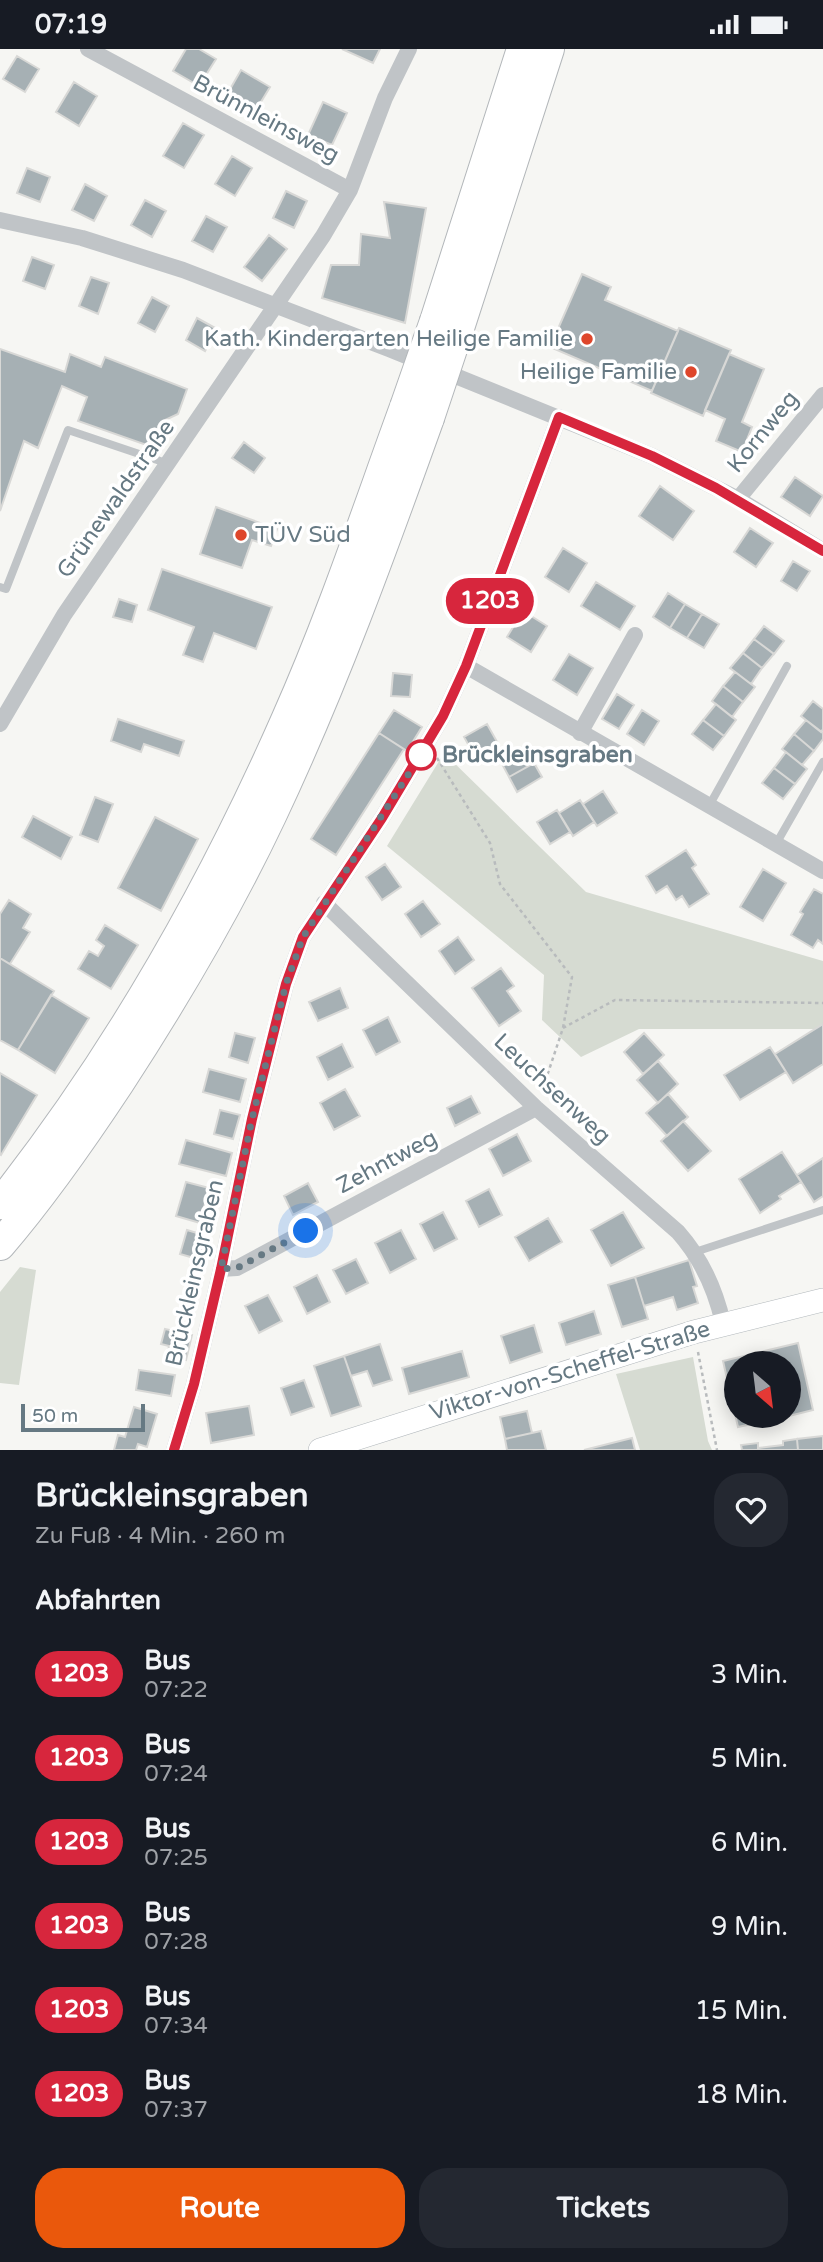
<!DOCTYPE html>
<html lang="de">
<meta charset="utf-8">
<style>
:root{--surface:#171b24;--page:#242831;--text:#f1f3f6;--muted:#9ea1a6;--accent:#ea580c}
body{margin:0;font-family:"Varela Round",sans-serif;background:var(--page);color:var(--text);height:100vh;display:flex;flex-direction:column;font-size:26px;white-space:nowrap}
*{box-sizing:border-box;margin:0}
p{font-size:23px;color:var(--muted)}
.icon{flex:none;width:38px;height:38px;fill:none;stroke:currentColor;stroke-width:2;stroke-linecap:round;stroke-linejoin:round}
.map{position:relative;height:1401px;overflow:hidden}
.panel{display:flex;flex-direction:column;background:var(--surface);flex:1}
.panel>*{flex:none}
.badge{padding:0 14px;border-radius:23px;font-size:24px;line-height:46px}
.needle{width:46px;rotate:152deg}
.buttons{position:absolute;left:724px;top:1302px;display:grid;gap:14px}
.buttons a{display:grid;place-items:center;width:77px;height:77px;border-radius:50%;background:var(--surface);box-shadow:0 4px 18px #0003;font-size:35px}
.scale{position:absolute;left:21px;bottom:18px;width:124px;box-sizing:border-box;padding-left:7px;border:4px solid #667983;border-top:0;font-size:19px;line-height:24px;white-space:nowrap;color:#667983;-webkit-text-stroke:5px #fff;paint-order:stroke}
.you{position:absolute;width:35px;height:35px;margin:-18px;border:5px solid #fff;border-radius:50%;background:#1a73e8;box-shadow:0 0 0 10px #1a73e833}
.map>.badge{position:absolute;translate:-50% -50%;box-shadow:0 0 0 4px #fff}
h2{padding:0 35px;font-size:26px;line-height:63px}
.round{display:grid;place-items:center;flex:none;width:74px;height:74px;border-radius:28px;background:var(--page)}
.summary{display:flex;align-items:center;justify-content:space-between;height:119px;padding:0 35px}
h1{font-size:33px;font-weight:800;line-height:52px}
.button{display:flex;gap:14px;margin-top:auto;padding:14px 35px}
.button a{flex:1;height:80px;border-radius:28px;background:var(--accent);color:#fff;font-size:28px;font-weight:800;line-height:80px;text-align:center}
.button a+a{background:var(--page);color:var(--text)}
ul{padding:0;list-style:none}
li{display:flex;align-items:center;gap:21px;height:84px;padding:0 35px}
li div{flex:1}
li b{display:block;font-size:26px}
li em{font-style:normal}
li .badge{min-width:77px;font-weight:700;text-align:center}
.status{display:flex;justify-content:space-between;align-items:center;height:49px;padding:0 35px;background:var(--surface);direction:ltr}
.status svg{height:19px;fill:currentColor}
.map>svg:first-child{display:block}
.green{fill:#d6dbd2}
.building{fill:#a6b0b4;stroke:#d8d8d6;stroke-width:2}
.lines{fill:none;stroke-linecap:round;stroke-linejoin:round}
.secondary-casing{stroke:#b2b8bc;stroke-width:24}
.highway-casing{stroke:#b3b7ba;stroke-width:32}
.path{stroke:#b8bbbd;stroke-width:2.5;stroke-dasharray:3.5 3.5;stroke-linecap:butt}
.lane{stroke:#c0c4c7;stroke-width:8}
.street{stroke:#c0c4c7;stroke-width:16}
.secondary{stroke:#fff;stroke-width:23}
.highway{stroke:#fff;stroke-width:30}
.highway-bridge-casing{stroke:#b3b7ba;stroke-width:32;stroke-linecap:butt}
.highway-bridge{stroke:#fff;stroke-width:30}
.line-casing{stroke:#fff;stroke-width:16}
.line{stroke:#d7263d;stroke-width:10}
.walk{stroke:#667983;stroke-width:7;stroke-dasharray:0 12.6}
.poi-dot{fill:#de462b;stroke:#fff;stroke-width:2.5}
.stop-dot{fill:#fff;stroke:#d7263d;stroke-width:3.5}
.labels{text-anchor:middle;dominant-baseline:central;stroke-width:7;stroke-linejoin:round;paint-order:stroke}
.street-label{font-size:23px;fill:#667983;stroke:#fff}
.poi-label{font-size:23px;fill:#667983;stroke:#fff;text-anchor:end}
.stop-label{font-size:23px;font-weight:bold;fill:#667983;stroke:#fff;text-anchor:start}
</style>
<div class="status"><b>07:19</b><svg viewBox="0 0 49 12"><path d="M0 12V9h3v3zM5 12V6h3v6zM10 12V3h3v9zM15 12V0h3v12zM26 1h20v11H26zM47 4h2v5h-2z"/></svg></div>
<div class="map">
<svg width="823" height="1401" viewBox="0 0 823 1401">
<rect width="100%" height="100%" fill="#f6f6f3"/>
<!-- green -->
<path class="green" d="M 444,704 L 586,843 L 823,912 L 823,980 L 639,980 L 581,1008 L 542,971 L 544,926 L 387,797 Z
M 20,1218 L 36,1221 L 19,1336 L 0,1334 L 0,1243 Z
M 693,1308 L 708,1392 L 712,1401 L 640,1401 L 616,1325 Z"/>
<!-- building -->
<path class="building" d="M 186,0 L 199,0 L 216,10 L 199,37 L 173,22 Z
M 342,0 L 380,0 L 373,14 Z
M 17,7 L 39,20 L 25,43 L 3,30 Z
M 241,21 L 270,38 L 253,66 L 225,49 Z
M 74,33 L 97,47 L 79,77 L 56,63 Z
M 323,53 L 347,64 L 332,96 L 308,86 Z
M 183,74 L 204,86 L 184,119 L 163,107 Z
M 232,107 L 252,119 L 235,147 L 215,135 Z
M 27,119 L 50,128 L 40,153 L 17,144 Z
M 85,135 L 107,147 L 94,172 L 72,161 Z
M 286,142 L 307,152 L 294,179 L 273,169 Z
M 145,151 L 166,162 L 152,188 L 131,176 Z
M 384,153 L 426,159 L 405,274 L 322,249 L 331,216 L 359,216 L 361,185 L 390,189 Z
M 206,167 L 227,178 L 213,203 L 192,192 Z
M 269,186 L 287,200 L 262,232 L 244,218 Z
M 32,208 L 54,216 L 45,240 L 23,232 Z
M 582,225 L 611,238 L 605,251 L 678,282 L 652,342 L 550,298 Z
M 91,228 L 109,234 L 98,265 L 79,257 Z
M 152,248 L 169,257 L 155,283 L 138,274 Z
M 197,269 L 217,280 L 205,302 L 186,291 Z
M 679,279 L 731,301 L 703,367 L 651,344 Z
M 0,300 L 65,323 L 70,305 L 101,318 L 105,308 L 187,340 L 178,365 L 163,372 L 155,399 L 78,372 L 87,348 L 62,337 L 38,399 L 24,392 L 0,462 Z
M 729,305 L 764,320 L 742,373 L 752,378 L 742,403 L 716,392 L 725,370 L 705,361 Z
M 244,393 L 265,409 L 254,424 L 232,409 Z
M 795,428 L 823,447 L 810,467 L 781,448 Z
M 660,437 L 694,462 L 673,491 L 639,467 Z
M 216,458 L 277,480 L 271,497 L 252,491 L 242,519 L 200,505 Z
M 750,479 L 773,494 L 756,518 L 734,503 Z
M 563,499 L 587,514 L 569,543 L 545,528 Z
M 793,512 L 810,522 L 797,542 L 781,532 Z
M 162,520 L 272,558 L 256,600 L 214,584 L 203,613 L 183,606 L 194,578 L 148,561 Z
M 596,533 L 635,557 L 620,581 L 581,557 Z
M 668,544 L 685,555 L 670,579 L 653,568 Z
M 119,550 L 137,556 L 132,573 L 113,568 Z
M 685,555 L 702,565 L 687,589 L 670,579 Z
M 523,562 L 547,577 L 531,603 L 507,588 Z
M 702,565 L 719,575 L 704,599 L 687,589 Z
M 764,577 L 784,592 L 774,605 L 754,590 Z
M 754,590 L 774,605 L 762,619 L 743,604 Z
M 743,604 L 762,619 L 751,635 L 730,619 Z
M 569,605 L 593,619 L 577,646 L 553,631 Z
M 735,623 L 755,638 L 743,653 L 723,637 Z
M 393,624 L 412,626 L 410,648 L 391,647 Z
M 723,637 L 743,653 L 732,668 L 712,652 Z
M 617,645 L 634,656 L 619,680 L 602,670 Z
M 813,652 L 823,660 L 823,680 L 821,683 L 801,667 Z
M 716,655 L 736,671 L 724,687 L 703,671 Z
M 394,661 L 422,678 L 407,702 L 379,684 Z
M 642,661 L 659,672 L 644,696 L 627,685 Z
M 118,670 L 184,692 L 179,707 L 144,695 L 141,703 L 111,692 Z
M 703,671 L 724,687 L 713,701 L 692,685 Z
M 806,671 L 823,684 L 823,690 L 814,702 L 794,685 Z
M 487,675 L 500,698 L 477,711 L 464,688 Z
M 379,684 L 404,700 L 336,806 L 311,790 Z
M 794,685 L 814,702 L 802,716 L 782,700 Z
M 526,699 L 534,714 L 509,728 L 501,713 Z
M 786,703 L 807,720 L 795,735 L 774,719 Z
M 534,714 L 542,728 L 517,743 L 509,728 Z
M 774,719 L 795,735 L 783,750 L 762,734 Z
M 603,742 L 617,764 L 597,777 L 583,755 Z
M 95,748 L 113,755 L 98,793 L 80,786 Z
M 580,751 L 594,773 L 573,787 L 559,764 Z
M 557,761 L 570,783 L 550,795 L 537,773 Z
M 33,767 L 72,788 L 61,810 L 22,788 Z
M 155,768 L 198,790 L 161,862 L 118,839 Z
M 686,801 L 696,816 L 692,819 L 709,845 L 689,858 L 682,847 L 676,851 L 667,837 L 656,844 L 646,827 Z
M 385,815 L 401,838 L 382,851 L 366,828 Z
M 763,820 L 786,834 L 763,872 L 740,858 Z
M 814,840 L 823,845 L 823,895 L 818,891 L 813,899 L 791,886 L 803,865 L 800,863 Z
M 9,851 L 31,865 L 23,879 L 30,883 L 10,915 L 0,909 L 0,865 Z
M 423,852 L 440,875 L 421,888 L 405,865 Z
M 105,876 L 138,896 L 111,940 L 78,920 L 89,902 L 98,907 L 104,897 L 96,891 Z
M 458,888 L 474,911 L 455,925 L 439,902 Z
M 0,909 L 54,942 L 18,1001 L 0,991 Z
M 501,919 L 514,937 L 507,942 L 521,962 L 499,977 L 472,939 Z
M 340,939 L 348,959 L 318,972 L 309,953 Z
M 51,946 L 89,969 L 55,1024 L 18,1001 Z
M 388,968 L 400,993 L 376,1006 L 363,981 Z
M 823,975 L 823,1015 L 793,1034 L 775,1005 Z
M 235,984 L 255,989 L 248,1014 L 229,1008 Z
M 644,984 L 664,1006 L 643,1025 L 624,1003 Z
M 342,995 L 353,1018 L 328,1031 L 317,1008 Z
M 770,998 L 786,1023 L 740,1051 L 724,1026 Z
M 658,1012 L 678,1035 L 658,1054 L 637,1031 Z
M 209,1020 L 246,1030 L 240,1053 L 203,1043 Z
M 0,1024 L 37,1046 L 1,1106 L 0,1105 Z
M 345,1040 L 360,1067 L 334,1081 L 320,1054 Z
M 668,1045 L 688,1068 L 667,1087 L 646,1064 Z
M 471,1047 L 480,1064 L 455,1077 L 447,1059 Z
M 220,1061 L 240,1066 L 233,1090 L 214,1085 Z
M 683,1072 L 711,1102 L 688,1122 L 661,1092 Z
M 517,1085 L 531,1112 L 503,1127 L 489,1100 Z
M 186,1091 L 232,1104 L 226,1127 L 179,1115 Z
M 782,1103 L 801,1133 L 779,1147 L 781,1150 L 760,1164 L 739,1130 Z
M 823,1109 L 823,1147 L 814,1153 L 797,1126 Z
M 186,1133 L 209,1139 L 200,1174 L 176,1167 Z
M 308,1134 L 318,1153 L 293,1166 L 284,1147 Z
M 489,1140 L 502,1166 L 479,1178 L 466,1152 Z
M 443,1163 L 457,1190 L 434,1202 L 420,1175 Z
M 623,1163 L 644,1199 L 611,1217 L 591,1181 Z
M 548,1169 L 562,1193 L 529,1212 L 515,1188 Z
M 187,1181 L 207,1187 L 201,1211 L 180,1205 Z
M 401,1181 L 416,1210 L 390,1224 L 375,1194 Z
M 356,1210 L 368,1234 L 346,1245 L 333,1221 Z
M 689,1211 L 697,1237 L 693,1238 L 698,1254 L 677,1261 L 673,1248 L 644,1257 L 635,1228 Z
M 317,1226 L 330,1253 L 307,1265 L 294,1238 Z
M 635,1228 L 648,1270 L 622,1278 L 608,1236 Z
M 268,1246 L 282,1272 L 259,1284 L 245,1257 Z
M 594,1262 L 601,1285 L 566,1296 L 559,1274 Z
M 534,1276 L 542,1303 L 510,1314 L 501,1287 Z
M 165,1280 L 192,1286 L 186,1311 L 167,1307 L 169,1297 L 161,1295 Z
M 798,1294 L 813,1361 L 789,1367 L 789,1314 L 737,1314 L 737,1367 L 789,1367 L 738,1378 L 723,1312 Z
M 380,1295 L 392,1331 L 373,1337 L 367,1322 L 351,1327 L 344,1307 Z
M 462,1302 L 469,1328 L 409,1345 L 402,1319 Z
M 344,1307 L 361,1357 L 331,1367 L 314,1317 Z
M 139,1321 L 175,1326 L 171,1347 L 136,1341 Z
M 304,1331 L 314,1358 L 291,1366 L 281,1339 Z
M 249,1357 L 254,1386 L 211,1394 L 206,1364 Z
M 134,1358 L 157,1365 L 147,1398 L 138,1395 L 136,1401 L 114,1401 L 118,1386 L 125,1388 Z
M 527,1362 L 532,1384 L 505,1390 L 500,1368 Z
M 541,1382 L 546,1401 L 507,1401 L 505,1390 Z
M 823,1387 L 823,1401 L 798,1401 L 797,1390 Z
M 632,1389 L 635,1401 L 584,1401 Z
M 797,1390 L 798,1401 L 742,1401 L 741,1396 L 758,1394 L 758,1399 L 783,1396 L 783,1392 Z"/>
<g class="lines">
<defs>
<path id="secondary" d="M 320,1401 L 694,1283 L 823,1251"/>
<path id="highway" d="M 435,272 L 522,0
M 459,279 L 549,0
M 0,1155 C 117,1007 211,842 287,669 C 332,568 367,462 405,358
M 0,1196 C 44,1145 82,1090 119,1034 C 175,948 227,860 271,767 C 332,638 381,503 429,369"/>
</defs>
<!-- secondary casing -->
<use href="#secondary" class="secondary-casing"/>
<!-- highway casing -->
<use href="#highway" class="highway-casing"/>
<!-- path -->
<path class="path" d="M 437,709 L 490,794 L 500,835 L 572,928 L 563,979 L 542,1042
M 563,979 L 615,951 L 823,954
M 698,1303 L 717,1401"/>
<!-- lane -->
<path class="lane" d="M 0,538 L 6,540 L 68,381 L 169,415
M 709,757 L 787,617
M 776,795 L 823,713
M 695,1203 L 823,1161"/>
<!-- street -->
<path class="street" d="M 88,0 L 350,141
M 0,171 L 82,189 L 183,221 L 389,300 L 652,407 L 738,450 L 823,502
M 738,450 L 823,346
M 466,617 L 823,822
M 0,675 L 64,566 L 323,187 L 350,141 L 385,49 L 409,0
M 580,684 L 635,586
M 324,854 L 536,1059 L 678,1183 C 702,1210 715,1239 723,1274
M 221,1220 L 237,1219 L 536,1059
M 174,1401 L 194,1335 L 221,1220 L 252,1070 L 286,935 L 303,888 L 382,769 L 443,667 L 466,617 L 559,368"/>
<!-- secondary -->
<use href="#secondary" class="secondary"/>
<!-- highway -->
<use href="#highway" class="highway"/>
<defs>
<path id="highway-bridge" d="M 405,358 L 435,272
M 429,369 L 459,279"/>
</defs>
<!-- highway-bridge casing -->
<use href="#highway-bridge" class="highway-bridge-casing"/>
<!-- highway-bridge -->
<use href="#highway-bridge" class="highway-bridge"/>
</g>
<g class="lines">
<defs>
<path id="line" d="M 174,1401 L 194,1335 L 221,1220 L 252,1070 L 279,962 L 286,935 L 303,888 L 382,769 L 443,667 L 466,617 L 559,368 L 652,407 L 716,439 L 823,502"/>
</defs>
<!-- line casing -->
<use href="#line" class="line-casing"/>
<!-- line -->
<use href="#line" class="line"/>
<!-- walk -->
<path class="walk" d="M 306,1182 L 237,1219 L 221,1220 L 252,1070 L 286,935 L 303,888 L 421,706"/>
</g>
<!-- markers -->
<g class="poi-dot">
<circle cx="587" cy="290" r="7"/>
<circle cx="691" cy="323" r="7"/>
<circle cx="241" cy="486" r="7"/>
</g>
<circle class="stop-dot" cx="421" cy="706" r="14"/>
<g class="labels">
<!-- street labels -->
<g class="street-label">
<text transform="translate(266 70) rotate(28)">Brünnleinsweg</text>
<text transform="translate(763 383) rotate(-51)">Kornweg</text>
<text transform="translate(116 450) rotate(-55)">Grünewaldstraße</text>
<text transform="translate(552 1040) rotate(43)">Leuchsenweg</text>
<text transform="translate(387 1113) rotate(-28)">Zehntweg</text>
<text transform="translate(195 1224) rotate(-77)">Brückleinsgraben</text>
<text transform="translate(570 1322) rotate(-17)">Viktor-von-Scheffel-Straße</text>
</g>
<!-- poi labels -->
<g class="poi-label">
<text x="573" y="290">Kath. Kindergarten Heilige Familie</text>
<text x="677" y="323">Heilige Familie</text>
<text x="255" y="486" text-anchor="start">TÜV Süd</text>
</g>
<!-- stop labels -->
<g class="stop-label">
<text x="442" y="706">Brückleinsgraben</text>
</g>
</g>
</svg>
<div class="buttons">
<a><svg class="needle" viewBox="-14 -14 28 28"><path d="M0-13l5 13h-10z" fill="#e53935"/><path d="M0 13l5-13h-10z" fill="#9ea1a6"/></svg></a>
</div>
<div class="scale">50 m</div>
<div class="you" style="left:306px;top:1182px"></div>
<b class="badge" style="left:490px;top:552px;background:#d7263d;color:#fff">1203</b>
</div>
<section class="panel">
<div class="summary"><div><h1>Brückleinsgraben</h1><p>Zu Fuß · 4 Min. · 260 m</p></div><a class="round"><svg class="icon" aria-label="heart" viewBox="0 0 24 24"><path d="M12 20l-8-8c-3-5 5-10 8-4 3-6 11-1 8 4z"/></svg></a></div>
<h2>Abfahrten</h2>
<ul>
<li><span class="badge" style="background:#d7263d;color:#fff">1203</span><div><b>Bus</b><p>07:22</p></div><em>3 Min.</em></li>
<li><span class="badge" style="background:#d7263d;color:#fff">1203</span><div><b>Bus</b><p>07:24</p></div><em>5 Min.</em></li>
<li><span class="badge" style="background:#d7263d;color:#fff">1203</span><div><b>Bus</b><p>07:25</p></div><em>6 Min.</em></li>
<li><span class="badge" style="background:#d7263d;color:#fff">1203</span><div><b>Bus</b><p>07:28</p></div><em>9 Min.</em></li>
<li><span class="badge" style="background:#d7263d;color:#fff">1203</span><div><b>Bus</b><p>07:34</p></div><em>15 Min.</em></li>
<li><span class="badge" style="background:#d7263d;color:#fff">1203</span><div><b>Bus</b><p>07:37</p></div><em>18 Min.</em></li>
</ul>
<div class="button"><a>Route</a><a>Tickets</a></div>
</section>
